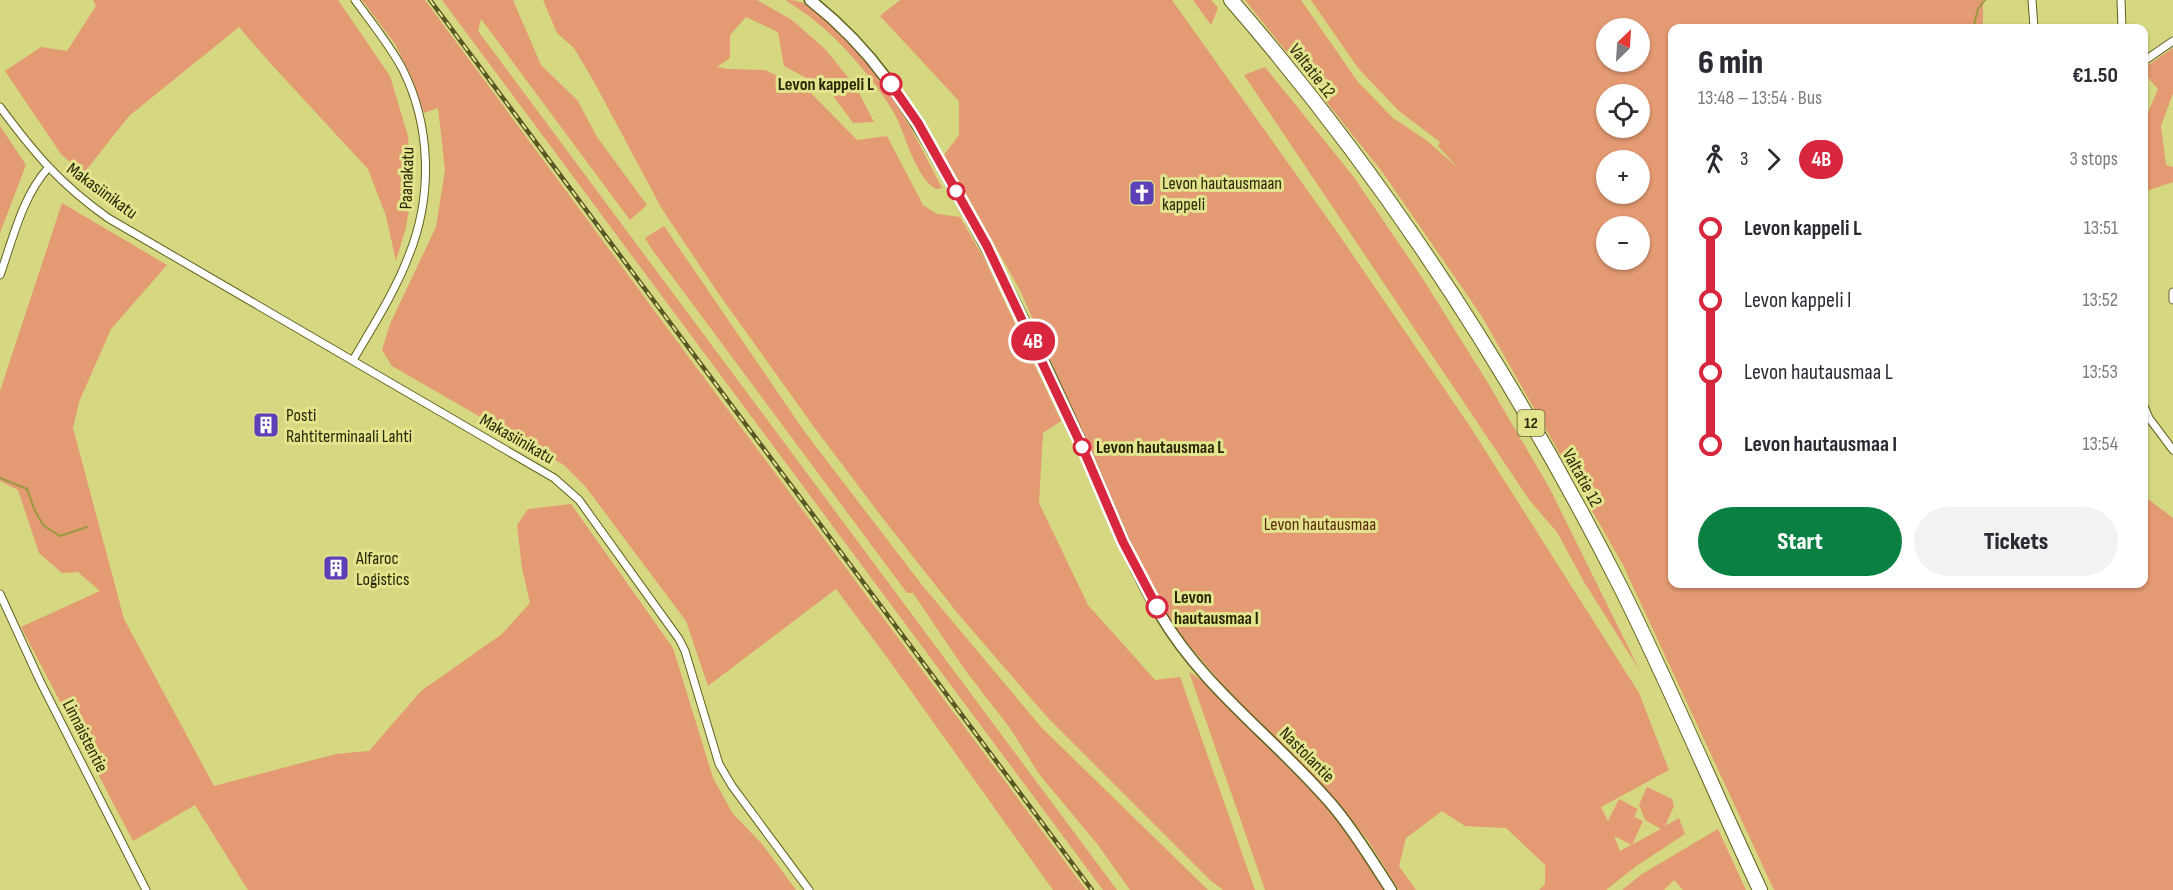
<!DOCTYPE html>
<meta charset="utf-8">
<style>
:root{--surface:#fff;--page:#f2f2f3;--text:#2b2b33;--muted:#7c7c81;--accent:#0b8043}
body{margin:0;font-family:"Sofia Sans Condensed",sans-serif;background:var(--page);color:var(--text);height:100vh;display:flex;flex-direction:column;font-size:22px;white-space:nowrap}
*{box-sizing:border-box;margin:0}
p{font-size:20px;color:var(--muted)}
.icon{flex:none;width:33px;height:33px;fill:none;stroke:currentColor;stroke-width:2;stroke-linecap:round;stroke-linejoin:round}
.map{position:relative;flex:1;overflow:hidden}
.panel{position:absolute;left:1668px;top:24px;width:480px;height:564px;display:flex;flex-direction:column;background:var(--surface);border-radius:12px;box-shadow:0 2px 4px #0004}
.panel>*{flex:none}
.badge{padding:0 12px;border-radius:20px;font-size:21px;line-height:39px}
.needle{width:39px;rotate:25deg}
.tools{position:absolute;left:1596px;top:18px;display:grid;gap:12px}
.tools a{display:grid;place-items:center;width:54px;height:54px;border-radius:50%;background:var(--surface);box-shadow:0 2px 4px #0004;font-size:30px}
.map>.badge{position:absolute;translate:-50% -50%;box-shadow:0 0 0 3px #fff}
.legs{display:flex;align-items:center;gap:9px;height:66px;padding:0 30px;font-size:20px}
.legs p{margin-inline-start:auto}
.overview{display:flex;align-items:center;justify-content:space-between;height:102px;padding:0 30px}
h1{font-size:33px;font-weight:800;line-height:45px}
.primary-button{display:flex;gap:12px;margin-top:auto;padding:12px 30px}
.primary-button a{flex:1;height:69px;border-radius:36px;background:var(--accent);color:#fff;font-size:24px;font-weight:800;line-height:69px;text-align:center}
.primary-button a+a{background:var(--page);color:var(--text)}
ul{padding:0 30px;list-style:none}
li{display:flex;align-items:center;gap:21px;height:72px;font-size:22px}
li i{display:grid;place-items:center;width:9px;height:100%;margin:0 8px;background:currentColor}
li i::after{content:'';width:15px;height:15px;margin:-8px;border:4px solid;border-radius:50%;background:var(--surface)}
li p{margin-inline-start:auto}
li:first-child i{background:linear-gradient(#0000 50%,currentColor 0)}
li:last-child i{background:linear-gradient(currentColor 50%,#0000 0)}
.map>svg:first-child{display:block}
.green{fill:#e49a72;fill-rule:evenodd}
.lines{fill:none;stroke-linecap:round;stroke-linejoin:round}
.stream{stroke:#99993e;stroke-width:2}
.street-casing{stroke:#626220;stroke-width:9}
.secondary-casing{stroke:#626220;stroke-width:13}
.highway-casing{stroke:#626220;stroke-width:16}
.street{stroke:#fff;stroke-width:7}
.secondary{stroke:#fff;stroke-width:10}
.highway{stroke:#fff;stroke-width:14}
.rail-casing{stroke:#575625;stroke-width:4.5}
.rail{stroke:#e3e48e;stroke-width:2;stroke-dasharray:7;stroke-linecap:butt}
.line-1-casing{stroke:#fff;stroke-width:14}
.line-1{stroke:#d7263d;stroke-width:9}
.stop-1-dot{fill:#fff;stroke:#d7263d;stroke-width:3}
.labels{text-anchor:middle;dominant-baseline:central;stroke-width:6;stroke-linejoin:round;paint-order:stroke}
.shield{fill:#e3e48e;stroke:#61602d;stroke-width:1.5}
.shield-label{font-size:16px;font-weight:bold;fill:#292804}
.street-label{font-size:18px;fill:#292804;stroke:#e3e48e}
.stop-label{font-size:18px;font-weight:bold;fill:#292804;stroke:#e3e48e;text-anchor:start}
.poi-label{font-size:18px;fill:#292804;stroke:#e3e48e;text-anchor:start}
.park-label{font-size:18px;fill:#5d2a09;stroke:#e3e48e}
</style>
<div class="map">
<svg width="2173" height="890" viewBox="0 0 2173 890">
<rect width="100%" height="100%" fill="#d6d781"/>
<!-- green -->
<path class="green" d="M 93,0 L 338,0 L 390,76 L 408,136 L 412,193 L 406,227 L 396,261 L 386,216 L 368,169 L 271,64 L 239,27 L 129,116 L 83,174 L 61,154 L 5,71 L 41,47 L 67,51 L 96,6 Z
M 362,0 L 425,0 L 696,367 L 1086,890 L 1053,890 L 886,656 L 836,589 L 708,686 L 686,621 L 585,486 L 564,465 L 392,366 L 382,350 L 390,324 L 436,227 L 445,170 L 438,108 L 424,113 L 411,76 L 395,44 Z
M 442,0 L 513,0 L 541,65 L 578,101 L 597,137 L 647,205 L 630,220 L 481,19 L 478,31 L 1117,890 L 1103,890 Z
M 543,0 L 757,0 L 792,20 L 825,49 L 856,87 L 874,122 L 853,123 L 829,90 L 784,66 L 778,32 L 746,17 L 730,35 L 730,58 L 717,67 L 727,69 L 765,70 L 810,92 L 857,140 L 887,136 L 923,205 L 937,214 L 960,217 L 985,260 L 1061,421 L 1043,433 L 1039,503 L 1088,605 L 1155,680 L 1180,677 L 1255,890 L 1223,890 L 1211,881 L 1048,718 L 959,615 L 881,516 L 814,427 L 716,290 L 662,209 L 593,80 L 574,48 L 557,33 Z
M 785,0 C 809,0 818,11 835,27 C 884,73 912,129 942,188 L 936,189 C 914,176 906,134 894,113 C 877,83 842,42 815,21 C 806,13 795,7 785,0 Z
M 900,0 L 1172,0 L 1335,229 L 1471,428 L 1639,693 L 1669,770 L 1601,807 L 1608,821 L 1619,799 L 1638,809 L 1634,817 L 1643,821 L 1632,845 L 1614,836 L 1620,851 L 1661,829 L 1645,820 L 1639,805 L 1647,787 L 1672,799 L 1674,806 L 1665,826 L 1679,818 L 1685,834 L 1635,867 L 1606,890 L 1539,890 L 1545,884 L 1545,865 L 1506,828 L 1465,826 L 1442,811 L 1406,838 L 1399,866 L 1416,890 L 1399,890 L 1367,839 L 1337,802 L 1222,684 L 1178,632 L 1166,612 L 1127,536 L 1020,290 L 944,155 L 959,135 L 959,101 L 880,16 Z
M 1193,0 L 1211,0 L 1218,8 L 1211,25 Z
M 1245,0 L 1301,0 L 1358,82 L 1393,118 L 1426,140 L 1458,168 L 1438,146 L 1440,142 L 1399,111 L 1358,68 L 1311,0 L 1983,0 L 1983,28 L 1672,28 L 1672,584 L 2144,584 L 2144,496 L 2173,518 L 2173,890 L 1774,890 L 1623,565 L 1481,315 L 1383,173 ZM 1606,28 L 1640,28 L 1640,62 L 1606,62 ZM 1606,94 L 1640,94 L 1640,128 L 1606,128 ZM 1606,160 L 1640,160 L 1640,194 L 1606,194 ZM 1606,226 L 1640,226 L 1640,260 L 1606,260 Z
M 2173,48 L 2173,93 L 2161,126 L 2166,165 L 2173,167 L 2173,182 L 2146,191 L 2144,198 L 2144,122 L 2158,89 L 2144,73 L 2144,68 Z
M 1265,67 L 1353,176 L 1423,279 L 1488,383 L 1550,489 L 1640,671 L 1584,582 L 1557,532 L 1530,501 L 1244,75 Z
M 0,126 L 26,165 L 0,233 Z
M 62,203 L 167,265 L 111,329 L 79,402 L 73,428 L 124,619 L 214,786 L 336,754 L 369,751 L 421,691 L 502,634 L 530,603 L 522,568 L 517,525 L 528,509 L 571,504 L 673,648 L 713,778 L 733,814 L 762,844 L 796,890 L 248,890 L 195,805 L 133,841 L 21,627 L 100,591 L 78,572 L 62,573 L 39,553 L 18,490 L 0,481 L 0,391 Z
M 664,226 L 804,431 L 922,585 L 1041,727 L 1208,890 L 1130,890 L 1098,845 L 1039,774 L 1010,728 L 965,670 L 913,593 L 907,593 L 651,248 L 645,238 Z
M 1189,672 L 1211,686 L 1329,808 L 1357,845 L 1385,890 L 1265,890 Z
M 1718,829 L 1746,890 L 1683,890 L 1674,880 L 1664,890 L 1622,890 L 1642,874 Z"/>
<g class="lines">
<!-- stream -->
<path class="stream" d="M 1973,28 L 1978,9 L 1985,0
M 0,478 L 27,489 L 35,511 L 44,526 L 60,536 L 87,527"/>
<defs>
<path id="street" d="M 2032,0 L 2034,28
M 2121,0 L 2122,28
M 2144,61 L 2173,41
M 0,107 C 35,154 60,184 108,218 L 554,478 L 579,500 L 679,639 L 685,651 L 719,764 L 732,786 L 809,890
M 0,275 C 13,239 22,197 48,168
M 2173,300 L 2173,292
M 353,360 C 373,326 395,292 409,255 C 433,195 431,125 402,68 C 389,44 371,22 355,0
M 2144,406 L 2149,418 L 2173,450
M 0,594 L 40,681 L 146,890"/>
<path id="secondary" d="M 810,0 C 875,51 905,103 945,172 C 997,263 1043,357 1085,452 C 1109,507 1130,562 1160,614 C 1204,689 1277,740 1333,806 C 1355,832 1372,861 1391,890"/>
<path id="highway" d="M 1231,0 C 1385,177 1514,377 1620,586 C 1670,686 1713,789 1760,890"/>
</defs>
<!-- street casing -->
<use href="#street" class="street-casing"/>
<!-- secondary casing -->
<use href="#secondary" class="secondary-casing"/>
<!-- highway casing -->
<use href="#highway" class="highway-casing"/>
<!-- street -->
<use href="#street" class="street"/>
<!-- secondary -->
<use href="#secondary" class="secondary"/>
<!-- highway -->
<use href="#highway" class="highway"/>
<defs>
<path id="rail" d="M 430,0 L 1092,890"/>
</defs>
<!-- rail casing -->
<use href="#rail" class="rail-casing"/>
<!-- rail -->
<use href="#rail" class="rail"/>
</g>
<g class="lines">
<defs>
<path id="line-1" d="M 891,84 L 918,123 L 987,246 L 1084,451 L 1123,542 L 1157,607"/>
</defs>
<!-- line-1 casing -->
<use href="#line-1" class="line-1-casing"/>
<!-- line-1 -->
<use href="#line-1" class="line-1"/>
</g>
<!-- icons -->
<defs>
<symbol id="church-square" viewBox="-11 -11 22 22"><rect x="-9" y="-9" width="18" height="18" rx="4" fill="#5d40b8" stroke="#e3e48e"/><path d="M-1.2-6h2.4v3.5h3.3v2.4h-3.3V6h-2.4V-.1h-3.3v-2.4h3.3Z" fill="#fff"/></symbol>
<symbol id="building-square" viewBox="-11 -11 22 22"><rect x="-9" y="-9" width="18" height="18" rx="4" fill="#5d40b8" stroke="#e3e48e"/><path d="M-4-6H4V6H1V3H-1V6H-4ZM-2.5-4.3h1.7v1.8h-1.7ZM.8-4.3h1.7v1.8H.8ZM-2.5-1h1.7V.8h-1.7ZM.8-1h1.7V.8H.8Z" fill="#fff"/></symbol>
</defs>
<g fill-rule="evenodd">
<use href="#church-square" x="1127" y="178" width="30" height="30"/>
<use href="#building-square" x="251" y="410" width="30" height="30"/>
<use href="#building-square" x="321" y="553" width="30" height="30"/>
</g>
<!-- markers -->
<g class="stop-1-dot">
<circle cx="891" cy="84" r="10"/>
<circle cx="956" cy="191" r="8"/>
<circle cx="1082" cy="447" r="8"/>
<circle cx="1157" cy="607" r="10"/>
</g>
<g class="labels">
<!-- shield labels -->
<rect class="shield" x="1517.5" y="410" width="27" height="26" rx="4.5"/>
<g class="shield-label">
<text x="1531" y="423">12</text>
</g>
<!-- street labels -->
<g class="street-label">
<text transform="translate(1312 71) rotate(52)">Valtatie 12</text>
<text transform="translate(407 178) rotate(-88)">Paanakatu</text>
<text transform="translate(102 191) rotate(36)">Makasiinikatu</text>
<text transform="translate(517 439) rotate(30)">Makasiinikatu</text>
<text transform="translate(1582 478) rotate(61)">Valtatie 12</text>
<text transform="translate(85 736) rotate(63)">Linnaistentie</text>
<text transform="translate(1307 755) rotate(45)">Nastolantie</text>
</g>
<!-- stop labels -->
<g class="stop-label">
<text x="874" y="84" text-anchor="end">Levon kappeli L</text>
<text x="1096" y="447">Levon hautausmaa L</text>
<text x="1174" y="597">Levon<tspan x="1174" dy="21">hautausmaa I</tspan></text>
</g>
<!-- poi labels -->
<g class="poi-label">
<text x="1162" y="183">Levon hautausmaan<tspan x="1162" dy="21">kappeli</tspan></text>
<text x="286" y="415">Posti<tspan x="286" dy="21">Rahtiterminaali Lahti</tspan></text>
<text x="356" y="558">Alfaroc<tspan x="356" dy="21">Logistics</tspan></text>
</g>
<!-- park labels -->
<g class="park-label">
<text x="1320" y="524">Levon hautausmaa</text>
</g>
</g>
</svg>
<div class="tools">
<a><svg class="needle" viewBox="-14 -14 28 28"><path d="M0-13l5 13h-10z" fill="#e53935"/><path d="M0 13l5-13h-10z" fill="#7c7c81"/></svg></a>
<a><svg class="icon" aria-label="locate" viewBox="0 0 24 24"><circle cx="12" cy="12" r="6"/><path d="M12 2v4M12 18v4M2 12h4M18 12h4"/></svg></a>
<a>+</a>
<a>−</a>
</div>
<b class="badge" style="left:1033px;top:341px;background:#d7263d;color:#fff">4B</b>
<section class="panel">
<div class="overview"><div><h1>6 min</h1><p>13:48 – 13:54 · Bus</p></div><b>€1.50</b></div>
<div class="legs"><svg class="icon" aria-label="walk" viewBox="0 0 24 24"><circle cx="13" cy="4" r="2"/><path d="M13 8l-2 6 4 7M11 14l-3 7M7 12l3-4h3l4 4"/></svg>3<svg class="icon" aria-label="forward" viewBox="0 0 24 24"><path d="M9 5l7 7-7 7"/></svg><b class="badge" style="background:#d7263d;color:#fff">4B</b><p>3 stops</p></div>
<ul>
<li><i style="color:#d7263d"></i><b>Levon kappeli L</b><p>13:51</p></li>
<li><i style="color:#d7263d"></i><span>Levon kappeli I</span><p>13:52</p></li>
<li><i style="color:#d7263d"></i><span>Levon hautausmaa L</span><p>13:53</p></li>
<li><i style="color:#d7263d"></i><b>Levon hautausmaa I</b><p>13:54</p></li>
</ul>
<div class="primary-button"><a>Start</a><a>Tickets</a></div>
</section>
</div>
